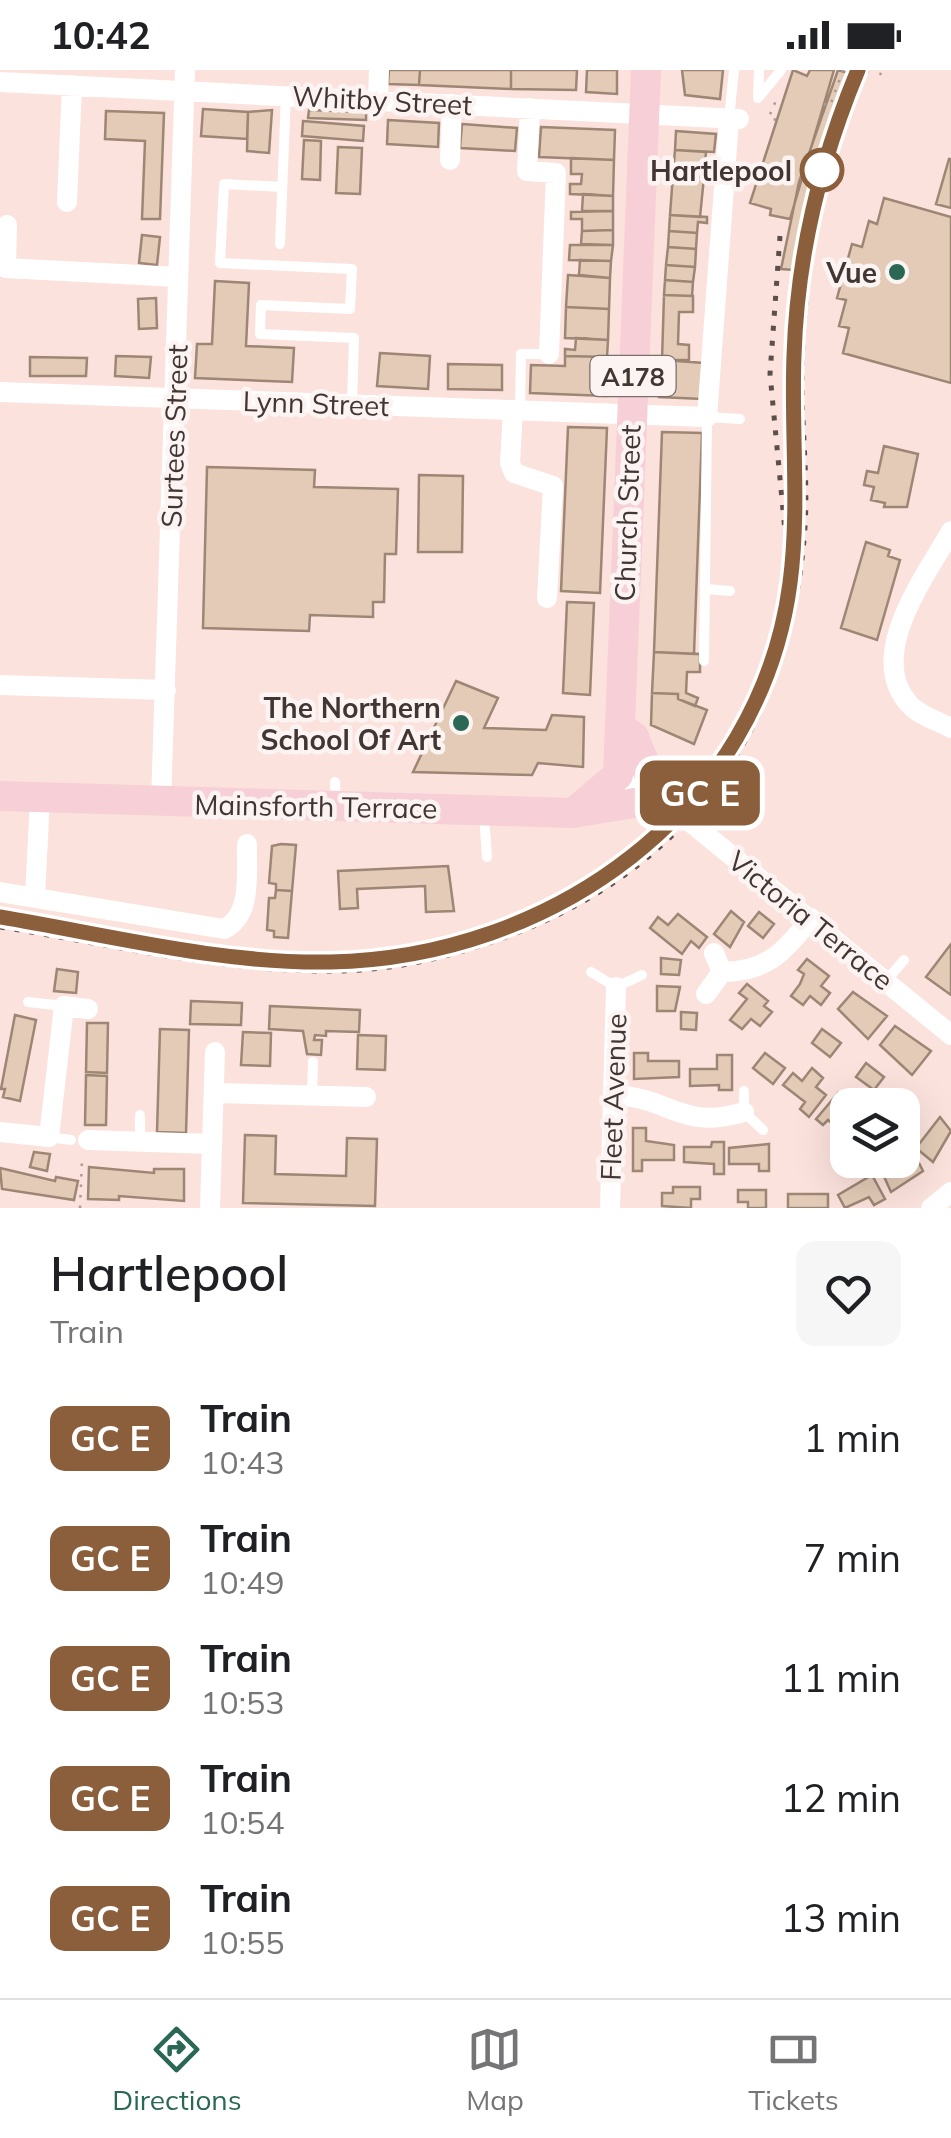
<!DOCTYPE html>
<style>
:root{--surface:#fff;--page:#f6f6f6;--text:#202124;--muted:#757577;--line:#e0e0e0;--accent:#2a6855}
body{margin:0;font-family:Mulish,sans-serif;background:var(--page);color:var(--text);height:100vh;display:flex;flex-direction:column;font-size:38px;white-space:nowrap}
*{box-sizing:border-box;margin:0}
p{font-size:32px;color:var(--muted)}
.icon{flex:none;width:55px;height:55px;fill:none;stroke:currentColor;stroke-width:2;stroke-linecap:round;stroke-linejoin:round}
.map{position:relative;height:1138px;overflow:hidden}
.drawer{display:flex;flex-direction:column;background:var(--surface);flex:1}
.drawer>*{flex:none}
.badge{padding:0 20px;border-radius:15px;font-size:35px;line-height:65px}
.tools{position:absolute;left:830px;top:1018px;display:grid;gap:20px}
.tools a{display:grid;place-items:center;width:90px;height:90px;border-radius:20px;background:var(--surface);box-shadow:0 10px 40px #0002;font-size:50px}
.map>.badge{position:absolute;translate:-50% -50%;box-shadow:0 0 0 5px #fff}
.round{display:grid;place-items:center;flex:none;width:105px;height:105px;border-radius:20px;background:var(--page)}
.headline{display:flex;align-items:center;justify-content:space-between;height:170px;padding:0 50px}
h1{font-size:48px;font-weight:600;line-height:75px}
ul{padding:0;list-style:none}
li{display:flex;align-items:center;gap:30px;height:120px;padding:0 50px}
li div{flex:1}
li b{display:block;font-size:38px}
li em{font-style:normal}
li .badge{min-width:110px;font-weight:700;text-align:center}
.status{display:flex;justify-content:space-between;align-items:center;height:70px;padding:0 50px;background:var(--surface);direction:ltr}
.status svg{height:28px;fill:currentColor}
.tab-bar{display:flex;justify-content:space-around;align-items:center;height:140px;border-top:2px solid var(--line);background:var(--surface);font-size:28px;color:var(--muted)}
.tab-bar a{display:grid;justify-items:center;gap:5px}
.tab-bar .active{color:var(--accent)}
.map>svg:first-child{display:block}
.building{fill:#e3cbb7;stroke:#9d8674;stroke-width:2.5}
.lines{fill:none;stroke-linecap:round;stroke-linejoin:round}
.path{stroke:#ae9a95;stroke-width:2.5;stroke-dasharray:2.5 8;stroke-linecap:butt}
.service{stroke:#fff;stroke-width:10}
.minor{stroke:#fff;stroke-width:20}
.primary{stroke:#f7cfd7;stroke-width:30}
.rail{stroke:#5c4e4a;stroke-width:5;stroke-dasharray:5 10;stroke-linecap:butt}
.line-casing{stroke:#fff;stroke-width:22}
.line{stroke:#8b5e3c;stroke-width:15}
.stop-dot{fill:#fff;stroke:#8b5e3c;stroke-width:5}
.poi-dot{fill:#2a6855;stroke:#fbf4f2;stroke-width:4}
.labels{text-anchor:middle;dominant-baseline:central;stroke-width:9;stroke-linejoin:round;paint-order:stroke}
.shield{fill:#fbf4f2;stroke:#7a6f6c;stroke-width:2.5}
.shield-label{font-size:25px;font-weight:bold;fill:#423633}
.street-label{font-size:28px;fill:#423633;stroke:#fbf4f2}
.stop-label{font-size:28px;font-weight:bold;fill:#423633;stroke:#fbf4f2;text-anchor:end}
.poi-label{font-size:28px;font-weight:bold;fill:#423633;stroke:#fbf4f2;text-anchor:end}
</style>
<div class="status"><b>10:42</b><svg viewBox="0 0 49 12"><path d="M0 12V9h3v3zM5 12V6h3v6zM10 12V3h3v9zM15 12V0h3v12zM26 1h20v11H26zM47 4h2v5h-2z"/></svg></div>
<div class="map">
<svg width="951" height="1138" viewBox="0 0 951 1138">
<rect width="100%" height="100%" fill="#fce2dc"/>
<!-- building -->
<path class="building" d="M 389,0 L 420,0 L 419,15 L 388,14 Z
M 420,0 L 511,0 L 511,19 L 419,15 Z
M 511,0 L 577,0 L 576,20 L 511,19 Z
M 587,0 L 617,0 L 617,24 L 586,22 Z
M 682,0 L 723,0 L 720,29 L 685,25 Z
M 793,0 L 807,6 L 810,0 L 834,0 L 790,149 L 770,145 L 771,139 L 750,133 Z
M 838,0 L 851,4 L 811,114 L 794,200 L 781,199 L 799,112 Z
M 203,39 L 248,42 L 247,69 L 201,66 Z
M 272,40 L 269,83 L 247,81 L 248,42 Z
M 309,40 L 366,42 L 366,50 L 308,48 Z
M 106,41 L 164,43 L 160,149 L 142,149 L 145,71 L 105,69 Z
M 388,50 L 439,53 L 438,77 L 387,74 Z
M 303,51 L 364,56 L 363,71 L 302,66 Z
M 462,54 L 517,58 L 515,81 L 460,78 Z
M 541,57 L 615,60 L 614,90 L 539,87 Z
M 676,61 L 716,64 L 714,82 L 675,80 Z
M 304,70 L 321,71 L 320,110 L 302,109 Z
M 338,77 L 362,78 L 360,124 L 336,123 Z
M 675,80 L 706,82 L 704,107 L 673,104 Z
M 571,88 L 614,90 L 613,126 L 570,124 L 570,114 L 581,114 L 582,104 L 571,104 Z
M 949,89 L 951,89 L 951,138 L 936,134 Z
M 673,104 L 704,107 L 700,147 L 670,145 Z
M 583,124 L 613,126 L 613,141 L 582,141 Z
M 884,128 L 951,147 L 951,313 L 843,283 L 849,258 L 839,256 L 846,230 L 837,228 L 852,174 L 862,177 L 869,151 L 877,154 Z
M 613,141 L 613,160 L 582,161 L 582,149 L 571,149 L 571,142 Z
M 670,145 L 707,147 L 707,153 L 698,152 L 697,163 L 669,161 Z
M 613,160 L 613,175 L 581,174 L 582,161 Z
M 669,161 L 697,163 L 696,179 L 668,177 Z
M 142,165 L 160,167 L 157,195 L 139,193 Z
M 570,175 L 613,175 L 611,191 L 569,190 Z
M 668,177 L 696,179 L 695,197 L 666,195 Z
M 580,190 L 611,191 L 610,208 L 579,205 Z
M 666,195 L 695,197 L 693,212 L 665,210 Z
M 568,205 L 610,208 L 609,239 L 566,237 Z
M 665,210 L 693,212 L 692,226 L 664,225 Z
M 215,211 L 249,213 L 246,276 L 294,278 L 292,312 L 195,308 L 197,274 L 212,274 Z
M 664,225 L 693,226 L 693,242 L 679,242 L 678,274 L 689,275 L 689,290 L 662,290 Z
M 156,228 L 157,258 L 139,259 L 138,229 Z
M 566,237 L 609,239 L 608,270 L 565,268 Z
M 576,268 L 608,270 L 607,287 L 565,286 L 565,279 L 575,280 Z
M 380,283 L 430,286 L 428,319 L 377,316 Z
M 116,286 L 151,287 L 149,308 L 115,306 Z
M 565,286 L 607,287 L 606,326 L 530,323 L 531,295 L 565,296 Z
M 30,287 L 87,288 L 86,306 L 30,306 Z
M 662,290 L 704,293 L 702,329 L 659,327 Z
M 448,294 L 502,295 L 502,320 L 448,319 Z
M 568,357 L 607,358 L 600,523 L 561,521 Z
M 662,362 L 702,363 L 694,584 L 654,582 Z
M 884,376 L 918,384 L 907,437 L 884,437 L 885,433 L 871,430 L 874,417 L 864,415 L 867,401 L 878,403 Z
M 207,397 L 315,400 L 314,417 L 398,419 L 396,484 L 385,484 L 384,532 L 373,532 L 373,547 L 310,545 L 309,561 L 203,558 Z
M 419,405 L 463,406 L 462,482 L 418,482 Z
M 866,472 L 890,480 L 888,486 L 900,490 L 877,570 L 841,558 Z
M 567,532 L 594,533 L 590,625 L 563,623 Z
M 654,582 L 700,584 L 700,602 L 687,602 L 686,623 L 698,628 L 695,636 L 678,629 L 678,624 L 652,623 Z
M 456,611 L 498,628 L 484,658 L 546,660 L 552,645 L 584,647 L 583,697 L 538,693 L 532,705 L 413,702 Z
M 652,623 L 678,624 L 678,629 L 707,640 L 694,674 L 651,655 Z
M 281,774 L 296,775 L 292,821 L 276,820 L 276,814 L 269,813 L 272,776 Z
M 448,796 L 454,841 L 426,842 L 425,816 L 357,819 L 358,838 L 340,839 L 338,801 Z
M 276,820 L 292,821 L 288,868 L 274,867 L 274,861 L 267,860 L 269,828 L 275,828 Z
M 731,841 L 744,852 L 730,877 L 714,864 Z
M 759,842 L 774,854 L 763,868 L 748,856 Z
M 678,844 L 707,867 L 699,878 L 691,871 L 682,884 L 650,858 L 658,847 L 668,855 Z
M 951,874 L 951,925 L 926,907 Z
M 661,888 L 681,890 L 679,905 L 661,904 Z
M 807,889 L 829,906 L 821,916 L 830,923 L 821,935 L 810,926 L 803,935 L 791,926 L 800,914 L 804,904 L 798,900 Z
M 57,899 L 78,902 L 76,923 L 54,921 Z
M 747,914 L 768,931 L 764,936 L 772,942 L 760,956 L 751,949 L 742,959 L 730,950 L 747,929 L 739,923 Z
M 657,916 L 680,917 L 675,941 L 657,941 Z
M 853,922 L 887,946 L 868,969 L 838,939 Z
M 191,931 L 242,933 L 241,955 L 190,954 Z
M 270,936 L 360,940 L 359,962 L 326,961 L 326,966 L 315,965 L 314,970 L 322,970 L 321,985 L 307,984 L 303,961 L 269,959 Z
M 681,942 L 697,943 L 696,960 L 681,959 Z
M 15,945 L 36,950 L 20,1031 L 3,1027 L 5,1019 L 1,1019 Z
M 87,953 L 108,953 L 107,1003 L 86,1002 Z
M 895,956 L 931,981 L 912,1005 L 880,975 Z
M 160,959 L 189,960 L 186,1063 L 157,1062 Z
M 822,959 L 841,973 L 830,987 L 812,973 Z
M 243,962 L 271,963 L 270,996 L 241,995 Z
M 358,965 L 386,966 L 385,1000 L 357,999 Z
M 634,983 L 648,983 L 648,991 L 679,991 L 679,1007 L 634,1009 Z
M 765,983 L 785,998 L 773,1014 L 753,998 Z
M 717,985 L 732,985 L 732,1020 L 719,1020 L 719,1015 L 690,1016 L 690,999 L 717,999 Z
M 866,993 L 884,1007 L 874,1020 L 856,1007 Z
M 812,998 L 823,1008 L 816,1017 L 826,1025 L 809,1047 L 800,1039 L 805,1032 L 783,1015 L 793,1003 L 802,1011 Z
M 86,1005 L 107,1006 L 106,1055 L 85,1055 Z
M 838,1023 L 852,1035 L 848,1035 L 848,1051 L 840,1060 L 828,1050 L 823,1055 L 816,1049 Z
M 940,1047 L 951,1061 L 933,1092 L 916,1078 Z
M 633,1058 L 646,1058 L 646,1071 L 674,1075 L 674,1090 L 642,1090 L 642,1101 L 633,1101 Z
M 245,1065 L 276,1066 L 275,1104 L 346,1106 L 347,1068 L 377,1069 L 375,1136 L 243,1133 Z
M 712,1072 L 724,1072 L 724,1104 L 714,1104 L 714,1094 L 684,1092 L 684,1077 L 711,1077 Z
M 769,1074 L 769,1101 L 759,1101 L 759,1094 L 729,1094 L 729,1078 Z
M 34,1082 L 50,1084 L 47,1101 L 30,1097 Z
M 915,1085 L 923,1101 L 891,1122 L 882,1102 Z
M 89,1097 L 154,1103 L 154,1099 L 184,1099 L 184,1131 L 119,1126 L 119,1130 L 88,1129 Z
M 0,1098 L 55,1111 L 56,1107 L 78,1111 L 74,1130 L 2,1119 Z
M 872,1105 L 885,1129 L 874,1135 L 869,1127 L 845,1138 L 838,1125 Z
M 673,1117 L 700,1117 L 700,1129 L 691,1129 L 691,1138 L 662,1136 L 662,1123 L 673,1123 Z
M 738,1120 L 766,1120 L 766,1138 L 748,1138 L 748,1132 L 738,1132 Z
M 788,1124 L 828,1124 L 828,1138 L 788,1138 Z"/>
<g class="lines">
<!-- path -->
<path class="path" d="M 880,5 L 882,0
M 824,34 L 830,36 L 843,0
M 776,50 L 769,47 L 777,28
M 80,1138 L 82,1090"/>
<!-- service -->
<path class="service" d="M 758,28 L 781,0
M 758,28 L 759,0
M 729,49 L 734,0
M 282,117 L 224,114 L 220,193 L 352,199 L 350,239 L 261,235 L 260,264 L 354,268 L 352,333
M 280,174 L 286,25
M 520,340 L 521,284 L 549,284
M 707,519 L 730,521
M 704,591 L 707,347 L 740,349
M 335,712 L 336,732
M 484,745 L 487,787
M 591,902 L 616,917 L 642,905
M 886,911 L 904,890
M 28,932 L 64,936
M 744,1021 L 744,1042 L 763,1060
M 312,1025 L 313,992
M 49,1067 L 71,1070
M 140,1072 L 140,1045"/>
<!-- minor -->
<path class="minor" d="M 0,12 L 739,49
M 378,31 L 379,0
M 530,38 L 527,101 L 556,103 L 549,284
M 450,90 L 452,34
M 67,132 L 72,15
M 7,155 L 6,198 L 178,207
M 0,322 L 707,347 L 729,50
M 513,340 L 510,393 L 514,403 L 553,416 L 547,528
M 951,461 C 926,506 864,586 910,635 C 920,646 938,651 951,658
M 0,615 L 166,620
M 618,705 L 689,751 L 951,965
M 161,732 L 185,0
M 0,822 L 224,859 C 253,845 246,803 247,774
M 35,828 L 40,727
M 714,883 L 722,902
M 722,902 C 766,902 785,882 811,848
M 706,924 L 722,902
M 214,1023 L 366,1027
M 613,1025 C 670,1027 682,1061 744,1042
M 0,1062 L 49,1067 L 64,936 L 88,939
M 88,1070 L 212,1074
M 210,1138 L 215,982
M 610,1138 L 616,917
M 931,1138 L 951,1122"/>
<!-- primary -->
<path class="primary" d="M 0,726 L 573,743 L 659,729 L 634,667 L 620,657
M 573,743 L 618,705 L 646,0"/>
<!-- rail -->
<path class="rail" d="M 780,166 L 770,304 L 789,503
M 0,857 C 110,874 222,902 333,901 C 396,901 460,885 519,862 C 698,791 792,647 805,457 C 808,408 802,360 802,312 C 802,205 823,97 867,0"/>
</g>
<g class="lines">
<defs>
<path id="line" d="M 0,847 C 108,865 220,894 330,892 C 551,888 760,741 790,513 C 800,437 791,362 794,286 C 797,187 820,91 858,0"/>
</defs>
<!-- line casing -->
<use href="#line" class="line-casing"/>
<!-- line -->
<use href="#line" class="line"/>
</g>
<!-- markers -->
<circle class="stop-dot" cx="822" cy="100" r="20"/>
<g class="poi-dot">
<circle cx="897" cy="202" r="10"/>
<circle cx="461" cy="653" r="10"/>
</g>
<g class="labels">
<!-- shield labels -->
<rect class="shield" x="590.5" y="286" width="85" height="40" rx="8"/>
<g class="shield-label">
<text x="633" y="306">A178</text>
</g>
<!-- street labels -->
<g class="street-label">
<text transform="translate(382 30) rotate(3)">Whitby Street</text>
<text transform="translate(316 333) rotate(2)">Lynn Street</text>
<text transform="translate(174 366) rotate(-88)">Surtees Street</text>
<text transform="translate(627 443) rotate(-88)">Church Street</text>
<text transform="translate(316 736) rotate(1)">Mainsforth Terrace</text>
<text transform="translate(811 850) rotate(39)">Victoria Terrace</text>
<text transform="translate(613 1027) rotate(-88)">Fleet Avenue</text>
</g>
<!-- stop labels -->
<g class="stop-label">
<text x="792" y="100">Hartlepool</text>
</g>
<!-- poi labels -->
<g class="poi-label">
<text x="877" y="202">Vue</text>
<text x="441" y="637">The Northern<tspan x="441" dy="32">School Of Art</tspan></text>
</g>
</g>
</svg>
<div class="tools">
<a><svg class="icon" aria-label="layers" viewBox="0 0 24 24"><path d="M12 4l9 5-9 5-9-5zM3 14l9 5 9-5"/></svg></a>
</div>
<b class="badge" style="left:700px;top:723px;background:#8b5e3c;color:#fff">GC E</b>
</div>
<section class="drawer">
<div class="headline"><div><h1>Hartlepool</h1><p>Train</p></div><a class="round"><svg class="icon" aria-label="heart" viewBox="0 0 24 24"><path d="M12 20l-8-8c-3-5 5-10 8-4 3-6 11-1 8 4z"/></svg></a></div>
<ul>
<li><span class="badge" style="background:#8b5e3c;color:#fff">GC E</span><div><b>Train</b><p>10:43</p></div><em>1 min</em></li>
<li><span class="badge" style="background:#8b5e3c;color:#fff">GC E</span><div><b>Train</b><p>10:49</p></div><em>7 min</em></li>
<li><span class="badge" style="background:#8b5e3c;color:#fff">GC E</span><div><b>Train</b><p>10:53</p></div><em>11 min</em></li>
<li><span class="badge" style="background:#8b5e3c;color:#fff">GC E</span><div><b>Train</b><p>10:54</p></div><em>12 min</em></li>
<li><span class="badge" style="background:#8b5e3c;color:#fff">GC E</span><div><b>Train</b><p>10:55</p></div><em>13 min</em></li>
</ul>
</section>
<nav class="tab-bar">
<a class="active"><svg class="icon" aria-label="directions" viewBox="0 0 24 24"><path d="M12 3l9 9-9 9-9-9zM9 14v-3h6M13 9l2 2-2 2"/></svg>Directions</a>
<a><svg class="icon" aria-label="map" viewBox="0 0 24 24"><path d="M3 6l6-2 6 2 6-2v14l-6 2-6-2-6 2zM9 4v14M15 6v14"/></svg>Map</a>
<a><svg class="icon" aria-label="tickets" viewBox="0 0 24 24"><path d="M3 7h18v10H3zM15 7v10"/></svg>Tickets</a>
</nav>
